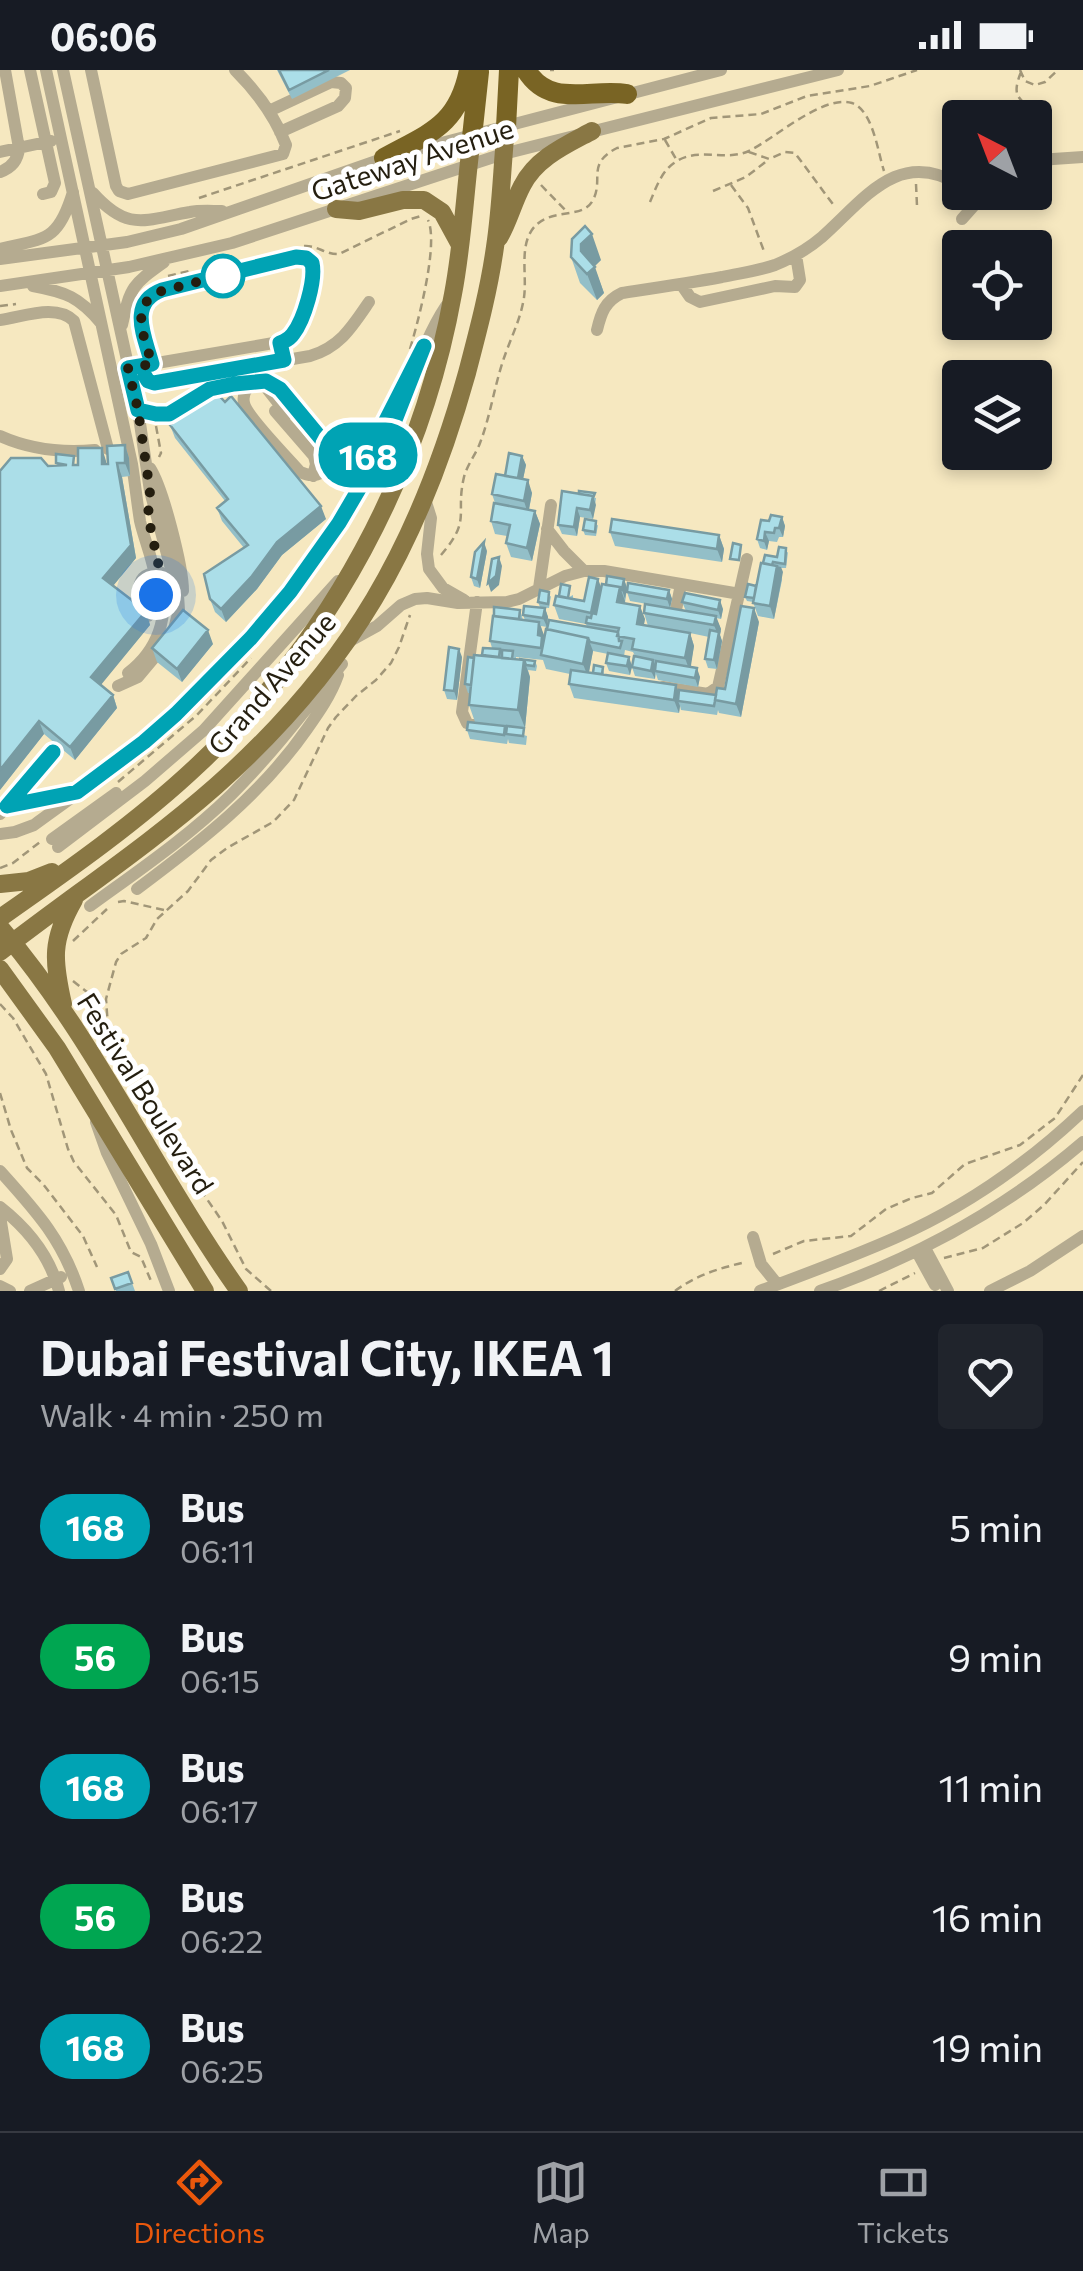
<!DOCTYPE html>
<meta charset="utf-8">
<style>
:root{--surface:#171b24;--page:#20242c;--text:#f1f3f6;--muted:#9ea1a6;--line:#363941;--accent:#ea580c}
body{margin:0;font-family:Commissioner,sans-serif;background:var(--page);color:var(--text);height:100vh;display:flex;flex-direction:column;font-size:38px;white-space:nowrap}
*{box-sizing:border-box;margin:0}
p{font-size:32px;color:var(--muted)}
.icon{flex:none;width:55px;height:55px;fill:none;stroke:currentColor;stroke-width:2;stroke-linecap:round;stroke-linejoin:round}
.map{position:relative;height:1221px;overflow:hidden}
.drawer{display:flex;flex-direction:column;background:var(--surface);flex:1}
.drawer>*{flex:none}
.badge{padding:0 20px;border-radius:32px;font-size:35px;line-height:65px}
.needle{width:65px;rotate:318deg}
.tools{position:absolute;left:942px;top:30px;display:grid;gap:20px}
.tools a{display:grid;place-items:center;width:110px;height:110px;border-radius:10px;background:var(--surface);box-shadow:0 5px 15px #0003;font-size:50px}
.you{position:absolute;width:50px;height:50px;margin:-25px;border:8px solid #fff;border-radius:50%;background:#1a73e8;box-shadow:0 0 0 15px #1a73e833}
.map>.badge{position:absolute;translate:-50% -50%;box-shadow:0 0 0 5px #fff}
.round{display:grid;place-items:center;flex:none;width:105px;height:105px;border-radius:10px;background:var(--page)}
.head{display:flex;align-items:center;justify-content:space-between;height:170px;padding:0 40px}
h1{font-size:48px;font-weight:700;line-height:75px}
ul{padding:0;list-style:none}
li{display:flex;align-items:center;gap:30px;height:130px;padding:0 40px}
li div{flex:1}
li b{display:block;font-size:38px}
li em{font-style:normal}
li .badge{min-width:110px;font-weight:700;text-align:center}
.status{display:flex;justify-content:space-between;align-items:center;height:70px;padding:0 50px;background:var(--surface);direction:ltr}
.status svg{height:28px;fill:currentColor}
.menu{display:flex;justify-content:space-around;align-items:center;height:140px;border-top:2px solid var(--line);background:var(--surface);font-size:28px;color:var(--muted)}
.menu a{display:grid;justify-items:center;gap:5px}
.menu .active{color:var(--accent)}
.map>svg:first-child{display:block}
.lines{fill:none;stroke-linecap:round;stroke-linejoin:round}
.path{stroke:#a19678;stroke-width:2.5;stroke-dasharray:8 5;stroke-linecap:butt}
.minor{stroke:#b5ab90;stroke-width:12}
.major{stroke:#897744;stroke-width:18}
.highway{stroke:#796424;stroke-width:20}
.wall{fill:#93bfc8;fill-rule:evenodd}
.shaded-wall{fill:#789ba2}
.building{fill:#abdee8;stroke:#789ba2;stroke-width:2.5}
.line-casing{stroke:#fff;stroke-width:22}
.line{stroke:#00a3b4;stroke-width:15}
.walk{stroke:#241e0f;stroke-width:10;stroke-dasharray:0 18}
.stop-dot{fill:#fff;stroke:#00a3b4;stroke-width:5}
.labels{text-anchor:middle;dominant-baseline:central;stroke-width:10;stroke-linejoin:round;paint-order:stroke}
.street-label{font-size:28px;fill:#241e0f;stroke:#fff}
</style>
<div class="status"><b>06:06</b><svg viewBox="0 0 49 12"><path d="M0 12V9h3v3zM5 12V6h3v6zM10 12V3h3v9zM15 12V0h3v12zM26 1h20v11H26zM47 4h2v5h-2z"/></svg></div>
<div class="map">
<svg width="1083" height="1221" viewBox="0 0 1083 1221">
<rect width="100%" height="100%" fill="#f6e8c0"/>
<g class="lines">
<!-- path -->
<path class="path" d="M 550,0 L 554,0
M 1020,0 L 1025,11 L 1035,15 L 1045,12 L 1058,0
M 1021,2 C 1009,32 1024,26 1035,48 C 1040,57 1037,72 1036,83
M 665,70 L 676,89
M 749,82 L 769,89 L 785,82 L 795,83 L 835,137
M 916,114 L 917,136
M 541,115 L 567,142
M 731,115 L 748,138 L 765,184
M 713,121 L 746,107 L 768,90
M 199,128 L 400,61
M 650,132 C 656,118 661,102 674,93 C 697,76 725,92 749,81 C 774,69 823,24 852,33 C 873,40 878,83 884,101
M 304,176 C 317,175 326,185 339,184 L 411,149 L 421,146
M 168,206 L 189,201
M 0,236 L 16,234
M 410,279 C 418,252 439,174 428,150
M 156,356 L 161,383 L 159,387
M 441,485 C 472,449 455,445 464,407 C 467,395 476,384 480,373 C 490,347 494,318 503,291 C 509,272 519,253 523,233 C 528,212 520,185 529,165 C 544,134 582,152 593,130 C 604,109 586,94 617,78 L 664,69 L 711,48 L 761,44 L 807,26 L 870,16 L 917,0
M 118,712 L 197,645 L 251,588
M 0,798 L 13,793 L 40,772
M 118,832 L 124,831 L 164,840
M 73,871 L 107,839
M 73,911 L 87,922 L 105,929
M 0,934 L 13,948 L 46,1004 L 68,1079 L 74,1092 L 116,1145 L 131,1182 L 141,1187 L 151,1211 L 154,1211
M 0,1023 L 11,1060 L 27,1098 L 43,1114 L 83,1166 L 97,1197
M 773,1184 L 804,1171 L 851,1166 L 886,1139 L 912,1128 L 932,1123 L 965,1094 L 1020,1075 L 1055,1048 L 1083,1005
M 944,1188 L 983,1178 L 1023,1153 L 1044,1135 L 1083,1092
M 271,1221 L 246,1199 L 222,1151 L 174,1081 L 152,1021 L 122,987 L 116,977 L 108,957 L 106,929 L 116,892 L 121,884 L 146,868 L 157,849 L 188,821 L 211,790 L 227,778 L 273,752 L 294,730 L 328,658 L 336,647 L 356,626 L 376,610 L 391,593 L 399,577 L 410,545
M 675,1221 C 696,1205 720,1198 746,1192
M 879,1221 L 915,1203"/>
<!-- minor -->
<path class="minor" d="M 30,0 L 55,113 L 51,122 L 43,124
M 46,0 L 132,394 C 135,413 137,432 140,451 C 147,482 167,516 148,546
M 63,0 L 138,340 L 150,421 L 178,525 L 179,540 L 174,559
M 91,0 L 116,116 L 119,121 L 128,124 L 283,84 L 286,75 C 275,46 257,22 235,0
M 269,41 L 331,12 L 341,13 L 346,18 L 345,28 L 338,36 L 280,62
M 0,82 L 51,71
M 407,82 L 721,0
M 1035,93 L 1053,89 L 1083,87
M 0,102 C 11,98 18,91 19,78 L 5,0
M 93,123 C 128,162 144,150 190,142 C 200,140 211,141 222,141
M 962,149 L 986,122
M 0,179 C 45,168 58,172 73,122
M 0,189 L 127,172 L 181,159 L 388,87
M 681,214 L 690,227 L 700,232 L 775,216 L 795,217 L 800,210 L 796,185
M 0,216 L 129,197 L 232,173 L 503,84 L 838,0
M 33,216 C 66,222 79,227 101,253
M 0,250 C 23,247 56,233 74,251 L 108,379
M 122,255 C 130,217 133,214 164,192
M 597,260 C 601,243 605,231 622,223 C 655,218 689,213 722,207 C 740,203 758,201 775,195 C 792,188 808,179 822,167 C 864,130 898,77 960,115
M 143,295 L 145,308 L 154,313 L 310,286 C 340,277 352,257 369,232
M 128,298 L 285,271 C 302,258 316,214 311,193 L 303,187 L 296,187 L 153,224 C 132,243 146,270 152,293
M 261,311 L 287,344
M 254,312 C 247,318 242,323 244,333 C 246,346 289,389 300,402 C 317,410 331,401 332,383
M 138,340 L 155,344 L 169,344 L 182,338 L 210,319 L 256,311 L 266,311 L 280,319 L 337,388 C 372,403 381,361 394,336
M 275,341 L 314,386 L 316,394 L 313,406
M 0,366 C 31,380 62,383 95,380
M 150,398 C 163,418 183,497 183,521
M 425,429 L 431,448 L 427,484 L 429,499 L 443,518 L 464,530
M 547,459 L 564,481 L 584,501
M 539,518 L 551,435
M 138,525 C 139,508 143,504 160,502
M 477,532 L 462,642 L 467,653 L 480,657
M 675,545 L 681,514
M 348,572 L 377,556 L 401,535 L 415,529 L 427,528 L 458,533 L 507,532 L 519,529 L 565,506 L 584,501 L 604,501 L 740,524
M 128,603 C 158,580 169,547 161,512
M 118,616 L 138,607 L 164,576
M 663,617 L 708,624 L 718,617 L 747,489
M 7,736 L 75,723
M 0,744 L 53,682
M 0,764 L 15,762 L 34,755 C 71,728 108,702 143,673 C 243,591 324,488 385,374 C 409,329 418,278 446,236
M 52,769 L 116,723
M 58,777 L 145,711 L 204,660 L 338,511
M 137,819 C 200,772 261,725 307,659 C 319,642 331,625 338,605
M 90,836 C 138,801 188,767 231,725 C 272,684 306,639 342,594
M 96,1052 L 107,1083 L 151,1174 L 169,1221
M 0,1101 C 36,1141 62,1169 79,1221
M 0,1137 C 28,1159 50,1186 59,1221
M 0,1146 L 7,1189 L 0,1199
M 753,1167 L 761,1194 L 777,1214
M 925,1178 L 948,1221
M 917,1182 L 935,1215
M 0,1216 L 10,1221
M 30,1221 L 61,1207
M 760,1221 C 806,1204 852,1187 897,1167 C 965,1137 1029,1092 1083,1041
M 820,1221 C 917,1187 1005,1139 1083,1072
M 990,1221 L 1030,1201 L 1083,1166"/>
<!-- major -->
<path class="major" d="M 336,139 L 359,141 L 403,130 L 424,130 L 442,142 L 460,175
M 499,168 C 509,151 513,133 522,116 C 536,88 566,75 592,61
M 0,814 L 29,811 L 52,802
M 0,848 C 66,802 140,750 198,695 C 330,572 421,402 453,224 C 463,172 465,119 472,67
M 0,857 C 95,968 155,1103 239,1221
M 0,882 C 72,826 148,776 216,716 C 351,596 419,475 467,303 C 478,261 489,220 495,177 C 501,138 502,97 506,57
M 0,899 L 57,978 L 205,1221
M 63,934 C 53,890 51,870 74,830"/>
<!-- highway -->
<path class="highway" d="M 526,0 C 550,39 590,18 627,24
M 506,57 L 509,0
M 472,67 L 479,2
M 384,88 C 429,63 458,56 469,0"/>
</g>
<!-- wall -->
<path class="wall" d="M 277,0 L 350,0 L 292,29 Z
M 571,187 L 601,190 L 594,196 L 604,223 L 597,230 L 580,213 Z
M 170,355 L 326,449 L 282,485 L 257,519 L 226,552 L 215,542 L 210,529 L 244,478 L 222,451 L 217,438 L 225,431 L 175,368 Z
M 125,375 L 129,388 L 130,406 L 122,407 L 136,488 L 113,516 L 146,541 L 150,555 L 100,615 L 113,625 L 117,638 L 75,690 L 44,664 L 0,720 L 48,396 L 57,395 L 56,393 L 77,395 L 102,378 L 106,394 Z
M 522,386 L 526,395 L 523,409 L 532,423 L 529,440 L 535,441 L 540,454 L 532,491 L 511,487 L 506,473 L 507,466 L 495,464 L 491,451 L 495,433 L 492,424 Z
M 562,421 L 596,428 L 593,449 L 580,447 L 577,466 L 562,464 L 558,455 Z
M 782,447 L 785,456 L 783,467 L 779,467 L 777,472 L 769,471 L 767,480 L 760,478 L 757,469 L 769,451 Z
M 598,455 L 596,466 L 585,465 L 583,460 Z
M 610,462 L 719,465 L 724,479 L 722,492 L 615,476 Z
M 487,481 L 480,518 L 474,516 L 471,507 Z
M 788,482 L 786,498 L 781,498 L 782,510 L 774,549 L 758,546 L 753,532 L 747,531 L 745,527 L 756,516 L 763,493 Z
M 624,509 L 627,518 L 625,533 L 645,549 L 644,555 L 648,556 L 644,543 L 686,541 L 682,532 L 723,539 L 721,549 L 716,548 L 721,559 L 720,565 L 722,571 L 717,599 L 708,598 L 705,589 L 709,567 L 690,563 L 694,576 L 690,597 L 700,607 L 698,617 L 658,610 L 656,604 L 655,609 L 635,606 L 632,597 L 630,605 L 609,601 L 606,593 L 608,584 L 593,581 L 589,602 L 593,603 L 603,597 L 604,604 L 679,623 L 716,625 L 725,619 L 759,552 L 741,647 L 719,643 L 718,640 L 717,645 L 681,640 L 680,636 L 679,643 L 574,628 L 569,614 L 570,604 L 546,599 L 543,590 L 516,587 L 516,589 L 535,591 L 537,596 L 536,601 L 528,600 L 530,607 L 525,658 L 475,652 L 469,635 L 470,623 L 468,623 L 465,614 L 474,588 L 482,585 L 492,578 L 490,571 L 520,540 L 523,550 L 525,550 L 523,545 L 545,538 L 548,547 L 547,557 L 541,556 L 544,570 L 587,557 L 586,554 L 559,549 L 554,535 L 573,525 L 573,529 L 584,531 L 601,517 ZM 625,580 L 633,582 L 635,586 L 632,595 L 624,586 Z
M 669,520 L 672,529 L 670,538 L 630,531 L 627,522 Z
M 551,526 L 549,538 L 540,537 L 538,532 Z
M 213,574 L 182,612 L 157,592 L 152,578 Z
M 462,587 L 457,630 L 447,629 L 444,620 Z
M 467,660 L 506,660 L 527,666 L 526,675 L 509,673 L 508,669 L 507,674 L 470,669 Z
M 128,1202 L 135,1221 L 116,1221 L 111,1208 Z"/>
<!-- shaded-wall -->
<path class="shaded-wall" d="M 592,164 L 601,190 L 591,200 L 595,197 L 604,223 L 597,230 L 587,204 L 581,181 L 581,174 Z
M 125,375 L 129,388 L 130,406 L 125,393 Z
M 102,378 L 106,391 L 106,408 L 102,394 Z
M 522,386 L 526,395 L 521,419 L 518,410 Z
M 117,393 L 122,407 L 136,488 L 108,522 L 103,508 Z
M 528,410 L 532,423 L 528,444 L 524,431 Z
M 593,426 L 596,435 L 593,449 L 590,440 Z
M 321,436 L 326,449 L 282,485 L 257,519 L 226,552 L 221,539 L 277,472 Z
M 577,438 L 580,447 L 577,466 L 574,457 Z
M 535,441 L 540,454 L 532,491 L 527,478 Z
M 782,447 L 785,456 L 783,467 L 779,458 Z
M 765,462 L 769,471 L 767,480 L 764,471 Z
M 719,465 L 724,479 L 722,492 L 717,479 Z
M 484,472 L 487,481 L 480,518 L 477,509 Z
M 499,487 L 502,496 L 499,515 L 491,522 L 488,513 Z
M 777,496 L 781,497 L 783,502 L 774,549 L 770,536 Z
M 598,509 L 603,522 L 596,556 L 591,543 Z
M 624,509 L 627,518 L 625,529 L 622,520 Z
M 620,517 L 625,531 L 622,545 L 617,532 Z
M 669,520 L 672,529 L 670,538 L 667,529 Z
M 720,530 L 723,539 L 721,549 L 718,540 Z
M 640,536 L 645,549 L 641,567 L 637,554 Z
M 545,538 L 548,547 L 547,557 L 543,548 Z
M 754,538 L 759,552 L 741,647 L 736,634 Z
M 146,541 L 150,555 L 96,621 L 91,607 Z
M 716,546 L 721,559 L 720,565 L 722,571 L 717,599 L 714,590 L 718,565 L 714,555 Z
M 539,552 L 544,565 L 544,586 L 538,565 Z
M 208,560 L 213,574 L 182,612 L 177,599 Z
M 690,563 L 694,576 L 690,602 L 685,588 Z
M 588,568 L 593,581 L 588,607 L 583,594 Z
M 459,579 L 462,587 L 457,630 L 454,621 Z
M 629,587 L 632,596 L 630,605 L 627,596 Z
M 524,590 L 530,607 L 525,658 L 518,640 Z
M 653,590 L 657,598 L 655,601 L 655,609 L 651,601 Z
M 697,598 L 700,607 L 698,617 L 695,608 Z
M 676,615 L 681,628 L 678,631 L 680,636 L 679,643 L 674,630 Z
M 113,625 L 117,638 L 75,690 L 70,677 Z
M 39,651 L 44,664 L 0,720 L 0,700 Z"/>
<!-- building -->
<path class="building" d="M 279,0 L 329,0 L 289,20 Z
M 585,156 L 592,164 L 581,174 L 581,181 L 595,197 L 587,204 L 571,187 L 572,169 Z
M 213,319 L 225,332 L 231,326 L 321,436 L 277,472 L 252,506 L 221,539 L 210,529 L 204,504 L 248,475 L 217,438 L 228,429 L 170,355 Z
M 125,375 L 125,393 L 117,393 L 131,475 L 103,508 L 146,541 L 91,607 L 113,625 L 70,677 L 39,651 L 0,700 L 0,401 L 11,388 L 41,388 L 48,396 L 67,395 L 56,393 L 56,384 L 74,386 L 73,395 L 78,395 L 78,378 L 102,378 L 102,394 L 108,394 L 107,376 Z
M 509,383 L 522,386 L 518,408 L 505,406 Z
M 496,404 L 528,410 L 524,431 L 492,424 Z
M 562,421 L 593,426 L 590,440 L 577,438 L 574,457 L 558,455 Z
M 579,421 L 595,423 L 593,428 L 593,426 L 579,424 Z
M 494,433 L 535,441 L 527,478 L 506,473 L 510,455 L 491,451 Z
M 771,445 L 782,447 L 779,458 L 775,458 L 774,463 L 765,462 L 764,471 L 757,469 L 761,450 L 769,451 Z
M 585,449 L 596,451 L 595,462 L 583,460 Z
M 612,449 L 719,465 L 717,479 L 610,462 Z
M 484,472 L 477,509 L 471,507 L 475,482 Z
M 733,473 L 741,475 L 739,490 L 730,489 Z
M 779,477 L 786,478 L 785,494 L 773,492 L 772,495 L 763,493 L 765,485 L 777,487 Z
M 499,487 L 496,506 L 488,513 L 492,489 Z
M 761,493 L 777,496 L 770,536 L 753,533 Z
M 607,506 L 624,509 L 622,520 L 620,520 L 620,517 L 606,515 Z
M 589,507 L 598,509 L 591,543 L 554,535 L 556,526 L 584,531 Z
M 628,513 L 669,520 L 667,529 L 627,522 Z
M 561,514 L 570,516 L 568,528 L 559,526 Z
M 602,514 L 620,517 L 617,532 L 640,536 L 637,554 L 690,563 L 685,588 L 632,579 L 634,569 L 617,566 L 619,558 L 586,553 L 587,547 L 591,548 L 592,543 L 596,544 Z
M 748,514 L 756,516 L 754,528 L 745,527 Z
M 540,520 L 549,522 L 548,534 L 538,532 Z
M 685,523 L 720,530 L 718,540 L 682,532 Z
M 645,534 L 716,546 L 714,555 L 644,543 Z
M 524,536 L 545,538 L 543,548 L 523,545 Z
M 741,536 L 754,538 L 736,634 L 715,630 L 717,618 L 725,619 Z
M 494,537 L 520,540 L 519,549 L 494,546 Z
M 183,540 L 208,560 L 177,599 L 152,578 Z
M 493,546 L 539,552 L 538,565 L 542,566 L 541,578 L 490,571 Z
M 549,550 L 618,562 L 619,571 L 622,571 L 620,578 L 590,572 L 588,568 L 547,559 Z
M 546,559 L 588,568 L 583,594 L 541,585 Z
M 710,560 L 719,562 L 714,590 L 705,589 Z
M 449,577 L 459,579 L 454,621 L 444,620 Z
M 483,578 L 500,579 L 499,587 L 482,585 Z
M 502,580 L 513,581 L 512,589 L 502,588 Z
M 608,583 L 629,587 L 627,596 L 606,593 Z
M 474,585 L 524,590 L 518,640 L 469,635 Z
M 634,586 L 653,590 L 651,601 L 632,597 Z
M 468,587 L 474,588 L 471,615 L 465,614 Z
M 519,589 L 535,591 L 534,596 L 526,595 L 524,590 Z
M 656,591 L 697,598 L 695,608 L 655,601 Z
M 594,595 L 603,597 L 602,604 L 593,603 Z
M 571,600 L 676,615 L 674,630 L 569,614 Z
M 679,620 L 716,625 L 714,636 L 678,631 Z
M 468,652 L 505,656 L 504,665 L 467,660 Z
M 507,656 L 524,658 L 523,666 L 506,664 Z
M 128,1202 L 132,1213 L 115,1219 L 111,1208 Z"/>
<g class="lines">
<defs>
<path id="line" d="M 53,682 L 7,736 L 77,722 L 144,672 L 176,644 L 251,568 L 290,522 L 339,453 L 386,373 L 424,276 L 370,382 L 356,392 L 337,388 L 280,319 L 266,311 L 234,314 L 210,319 L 169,344 L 156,344 L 138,340 L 128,298 L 152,294 C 145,267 127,233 162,220 L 296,187 L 306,188 L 312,193 C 316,210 304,250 293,264 C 289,270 286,270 280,273 L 284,290 L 154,313 L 148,311 L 145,306"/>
</defs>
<!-- line casing -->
<use href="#line" class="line-casing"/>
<!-- line -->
<use href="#line" class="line"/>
<!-- walk -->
<path class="walk" d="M 156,525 L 155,503 L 160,502 L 148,446 L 150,421 L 138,340 L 128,298 L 152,294 C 145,268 129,238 158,222 L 228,204 L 223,206"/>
</g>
<!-- markers -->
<circle class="stop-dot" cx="223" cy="206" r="20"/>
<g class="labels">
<!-- street labels -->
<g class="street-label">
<text transform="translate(412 89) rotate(-18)">Gateway Avenue</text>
<text transform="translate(271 613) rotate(-49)">Grand Avenue</text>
<text transform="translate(146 1023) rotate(58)">Festival Boulevard</text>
</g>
</g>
</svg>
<div class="tools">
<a><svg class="needle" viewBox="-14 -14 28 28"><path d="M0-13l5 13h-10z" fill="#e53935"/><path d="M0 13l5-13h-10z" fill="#9ea1a6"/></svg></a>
<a><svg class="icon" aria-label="locate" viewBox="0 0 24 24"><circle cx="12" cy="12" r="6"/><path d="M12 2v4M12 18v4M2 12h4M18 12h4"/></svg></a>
<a><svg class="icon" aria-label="layers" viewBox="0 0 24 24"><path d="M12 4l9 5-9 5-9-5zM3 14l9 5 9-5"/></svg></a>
</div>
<div class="you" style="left:156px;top:525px"></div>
<b class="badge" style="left:368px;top:385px;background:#00a3b4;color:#fff">168</b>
</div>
<section class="drawer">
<div class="head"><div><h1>Dubai Festival City, IKEA 1</h1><p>Walk · 4 min · 250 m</p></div><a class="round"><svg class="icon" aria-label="heart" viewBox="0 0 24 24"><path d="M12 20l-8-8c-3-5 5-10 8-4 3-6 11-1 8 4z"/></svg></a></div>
<ul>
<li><span class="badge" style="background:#00a3b4;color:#fff">168</span><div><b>Bus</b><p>06:11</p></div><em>5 min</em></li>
<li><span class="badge" style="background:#00a651;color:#fff">56</span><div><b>Bus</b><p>06:15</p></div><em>9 min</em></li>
<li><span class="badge" style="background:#00a3b4;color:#fff">168</span><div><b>Bus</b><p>06:17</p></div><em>11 min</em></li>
<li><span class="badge" style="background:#00a651;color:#fff">56</span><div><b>Bus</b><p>06:22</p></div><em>16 min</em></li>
<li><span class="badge" style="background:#00a3b4;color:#fff">168</span><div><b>Bus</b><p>06:25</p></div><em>19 min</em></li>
</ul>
</section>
<nav class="menu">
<a class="active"><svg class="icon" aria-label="directions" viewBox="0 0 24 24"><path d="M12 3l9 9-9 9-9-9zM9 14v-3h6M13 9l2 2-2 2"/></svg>Directions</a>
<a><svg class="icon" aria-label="map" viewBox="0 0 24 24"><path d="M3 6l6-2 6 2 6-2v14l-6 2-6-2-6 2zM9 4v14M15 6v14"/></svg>Map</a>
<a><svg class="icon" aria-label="tickets" viewBox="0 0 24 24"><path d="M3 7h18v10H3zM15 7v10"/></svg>Tickets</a>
</nav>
